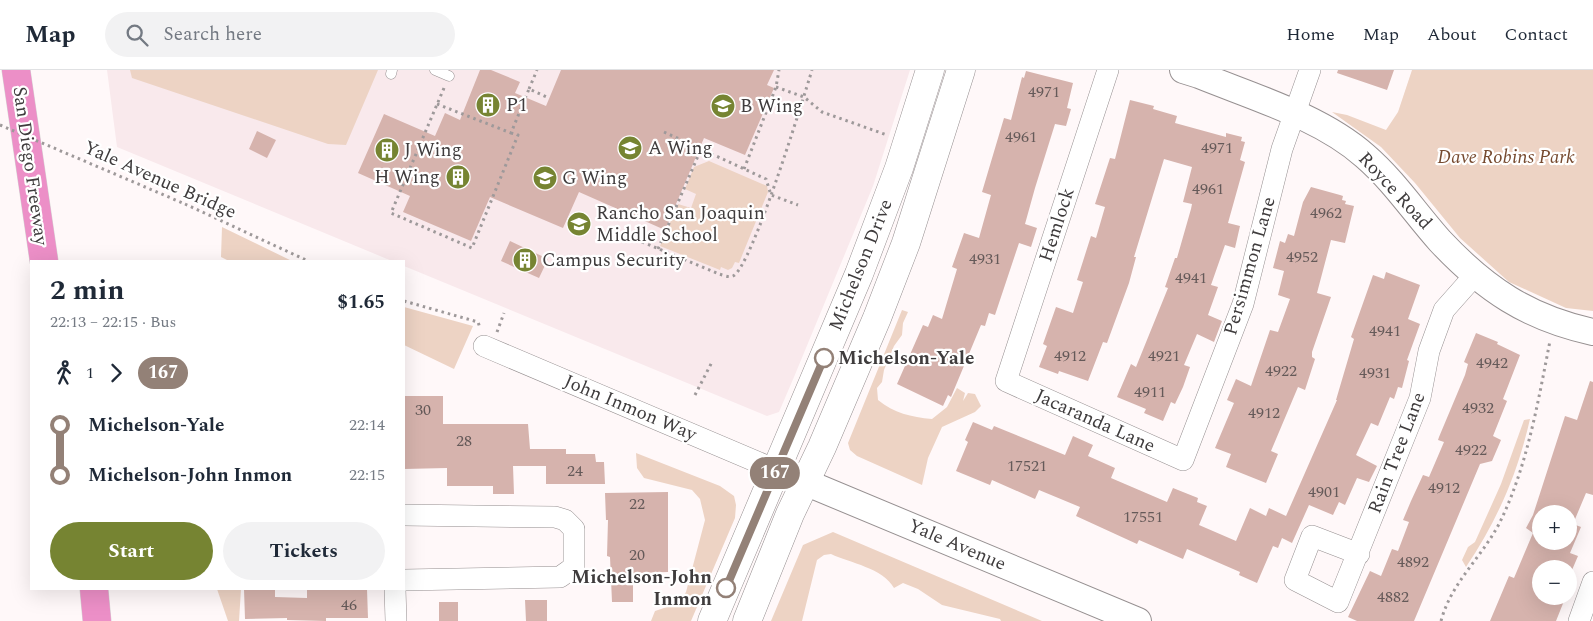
<!DOCTYPE html>
<meta charset="utf-8">
<style>
:root{--surface:#fff;--page:#f2f2f3;--text:#1f2937;--muted:#747a83;--line:#e0e1e3;--accent:#768432}
body{margin:0;font-family:Spectral,serif;background:var(--page);color:var(--text);height:100vh;display:flex;flex-direction:column;font-size:19px;white-space:nowrap}
*{box-sizing:border-box;margin:0}
p{font-size:16px;color:var(--muted)}
.icon{flex:none;width:28px;height:28px;fill:none;stroke:currentColor;stroke-width:2;stroke-linecap:round;stroke-linejoin:round}
.map{position:relative;flex:1;overflow:hidden}
.side{position:absolute;left:30px;top:190px;width:375px;height:330px;display:flex;flex-direction:column;background:var(--surface);border-radius:0px;box-shadow:0 5px 20px #0002}
.side>*{flex:none}
.badge{padding:0 10px;border-radius:16px;font-size:18px;line-height:32px}
.tools{position:absolute;left:1532px;top:435px;display:grid;gap:10px}
.tools a{display:grid;place-items:center;width:45px;height:45px;border-radius:50%;background:var(--surface);box-shadow:0 5px 20px #0002;font-size:25px}
.map>.badge{position:absolute;translate:-50% -50%;box-shadow:0 0 0 2px #fff}
.legs{display:flex;align-items:center;gap:8px;height:55px;padding:0 20px;font-size:16px}
.legs p{margin-inline-start:auto}
.overview{display:flex;align-items:center;justify-content:space-between;height:85px;padding:0 20px}
h1{font-size:28px;font-weight:700;line-height:38px}
.primary-button{display:flex;gap:10px;margin-top:auto;padding:10px 20px}
.primary-button a{flex:1;height:58px;border-radius:30px;background:var(--accent);color:#fff;font-size:20px;font-weight:700;line-height:58px;text-align:center}
.primary-button a+a{background:var(--page);color:var(--text)}
ul{padding:0 20px;list-style:none}
li{display:flex;align-items:center;gap:18px;height:50px;font-size:19px}
li i{display:grid;place-items:center;width:8px;height:100%;margin:0 6px;background:currentColor}
li i::after{content:'';width:12px;height:12px;margin:-6px;border:4px solid;border-radius:50%;background:var(--surface)}
li p{margin-inline-start:auto}
li:first-child i{background:linear-gradient(#0000 50%,currentColor 0)}
li:last-child i{background:linear-gradient(currentColor 50%,#0000 0)}
header{display:flex;align-items:center;gap:30px;box-sizing:border-box;height:70px;padding:0 25px;background:var(--surface);border-bottom:1px solid var(--line)}
header strong{font-size:24px}
nav{display:flex;gap:28px;margin-inline-start:auto;font-size:18px}
.search{width:350px;height:45px;background:var(--page);display:flex;align-items:center;gap:12px;box-sizing:border-box;padding:0 18px;border-radius:28px;color:var(--muted);font-size:19px}
.map>svg:first-child{display:block}
.built{fill:#f9e9ec}
.green{fill:#edd3c4}
.building{fill:#d6b3ad;fill-rule:evenodd}
.lines{fill:none;stroke-linecap:round;stroke-linejoin:round}
.service-casing{stroke:#969091;stroke-width:11}
.minor-casing{stroke:#969091;stroke-width:22}
.tertiary-casing{stroke:#969091;stroke-width:28}
.secondary-casing{stroke:#969091;stroke-width:29}
.motorway-casing{stroke:#d5d4d4;stroke-width:29}
.path{stroke:#9e999a;stroke-width:3;stroke-dasharray:2.5 4;stroke-linecap:butt}
.service{stroke:#fff;stroke-width:10}
.minor{stroke:#fff;stroke-width:21}
.tertiary{stroke:#fff;stroke-width:26}
.secondary{stroke:#fff;stroke-width:28}
.motorway{stroke:#ec8fc7;stroke-width:28}
.path-bridge{stroke:#9e999a;stroke-width:3;stroke-dasharray:2.5 4;stroke-linecap:butt}
.line-1-casing{stroke:#fff;stroke-width:11}
.line-1{stroke:#938177;stroke-width:8}
.stop-1-dot{fill:#fff;stroke:#938177;stroke-width:2.5}
.labels{text-anchor:middle;dominant-baseline:central;stroke-width:4.5;stroke-linejoin:round;paint-order:stroke}
.number-label{font-size:16px;fill:#655a59}
.poi-label{font-size:19px;fill:#3f3c3d;stroke:#fff;text-anchor:start}
.park-label{font-size:19px;font-style:italic;fill:#764a2f;stroke:#fff}
.street-label{font-size:19px;fill:#3f3c3d;stroke:#fff}
.stop-label{font-size:19px;font-weight:bold;fill:#3f3c3d;stroke:#fff;text-anchor:start}
</style>
<header>
<strong>Map</strong>
<div class="search"><svg class="icon" aria-label="search" viewBox="0 0 24 24"><circle cx="10" cy="10" r="6"/><path d="M15 15l6 6"/></svg>Search here</div>
<nav><a>Home</a><a>Map</a><a>About</a><a>Contact</a></nav>
</header>
<div class="map">
<svg width="1593" height="551" viewBox="0 0 1593 551">
<rect width="100%" height="100%" fill="#fff8f9"/>
<!-- built -->
<path class="built" d="M 107,0 L 910,0 L 873,116 L 794,307 L 779,342 L 767,346 L 404,196 L 404,191 L 392,191 L 117,77 Z"/>
<!-- green -->
<path class="green" d="M 130,0 L 378,0 L 346,75 L 328,74 L 132,8 Z
M 1412,0 L 1593,0 L 1593,241 L 1566,238 L 1509,212 L 1460,168 L 1415,113 L 1381,77 L 1332,42 L 1347,45 L 1386,60 L 1398,42 Z
M 709,91 L 767,116 L 768,122 L 739,193 L 735,192 L 732,198 L 728,200 L 721,197 L 720,200 L 660,176 L 678,134 L 691,138 L 696,124 L 685,119 L 694,97 Z
M 222,157 L 292,191 L 229,191 L 221,187 Z
M 404,237 L 473,256 L 454,299 L 404,275 Z
M 902,240 L 908,242 L 903,253 L 902,265 L 894,276 L 884,300 L 882,312 L 877,318 L 878,330 C 894,343 911,347 932,349 L 947,337 L 957,318 L 965,323 L 963,331 L 968,323 L 975,324 L 981,336 L 975,342 L 942,357 L 928,388 L 922,415 L 857,386 L 850,380 L 848,373 Z
M 1530,349 C 1517,405 1498,449 1466,497 L 1462,490 L 1468,477 L 1475,472 L 1501,414 L 1524,350 Z
M 636,383 L 720,416 L 734,426 L 736,435 L 735,448 L 691,551 L 651,551 L 655,541 L 679,533 L 686,522 L 705,450 L 700,429 L 692,420 L 644,408 L 637,398 Z
M 833,462 L 1042,551 L 1001,551 L 1000,549 L 942,535 L 918,519 L 903,513 L 894,518 C 883,498 850,493 831,484 L 824,485 L 817,490 L 802,551 L 771,551 L 803,475 Z
M 217,519 L 241,519 L 239,551 L 228,551 Z"/>
<!-- building -->
<path class="building" d="M 480,0 L 491,0 L 520,12 L 515,23 L 546,36 L 561,0 L 774,0 L 767,15 L 774,18 L 745,85 L 704,68 L 665,160 L 579,122 L 563,158 L 490,127 L 471,171 L 403,142 L 410,126 L 358,103 L 384,44 L 435,66 L 445,43 L 460,50 Z
M 1338,0 L 1394,0 L 1387,20 L 1337,3 Z
M 1026,1 L 1073,13 L 1067,38 L 1071,39 L 1066,56 L 1055,54 L 1035,118 L 1025,154 L 1037,158 L 1031,177 L 1019,173 L 995,245 L 989,243 L 985,256 L 981,255 L 951,327 L 948,325 L 943,336 L 897,314 L 923,255 L 928,257 L 933,245 L 942,249 L 957,199 L 952,197 L 964,163 L 979,168 L 991,125 L 982,122 L 1004,48 L 1011,50 L 1022,7 L 1024,8 Z
M 1130,30 L 1154,36 L 1153,39 L 1177,46 L 1175,53 L 1226,67 L 1226,63 L 1242,67 L 1241,71 L 1245,72 L 1240,90 L 1245,92 L 1228,153 L 1240,156 L 1235,178 L 1225,175 L 1211,215 L 1218,217 L 1208,245 L 1222,251 L 1214,272 L 1197,264 L 1184,295 L 1190,297 L 1183,317 L 1175,334 L 1171,332 L 1163,351 L 1144,343 L 1146,339 L 1117,327 L 1131,294 L 1136,297 L 1168,218 L 1165,217 L 1175,188 L 1177,188 L 1191,139 L 1192,134 L 1183,132 L 1192,97 L 1164,89 L 1134,187 L 1136,187 L 1129,213 L 1107,273 L 1103,272 L 1088,311 L 1059,301 L 1058,304 L 1039,297 L 1047,276 L 1043,274 L 1056,237 L 1073,243 L 1083,212 L 1077,210 L 1091,166 L 1096,168 L 1105,137 L 1095,134 L 1110,88 L 1115,89 Z
M 257,61 L 276,70 L 267,88 L 249,79 Z
M 1311,117 L 1340,125 L 1343,126 L 1342,130 L 1346,131 L 1345,134 L 1354,136 L 1345,173 L 1331,170 L 1317,223 L 1331,227 L 1312,282 L 1312,287 L 1315,289 L 1305,320 L 1298,317 L 1271,381 L 1278,384 L 1266,413 L 1226,397 L 1231,384 L 1215,378 L 1234,333 L 1227,330 L 1236,309 L 1251,316 L 1270,260 L 1278,262 L 1290,229 L 1278,225 L 1284,201 L 1273,198 L 1280,171 L 1285,173 L 1288,164 L 1294,166 L 1303,132 Z
M 510,171 L 548,189 L 539,208 L 501,191 Z
M 1386,202 L 1420,215 L 1408,249 L 1420,254 L 1407,290 L 1409,291 L 1402,318 L 1398,317 L 1394,329 L 1390,327 L 1378,356 L 1371,353 L 1356,385 L 1377,396 L 1369,412 L 1357,408 L 1345,435 L 1339,432 L 1333,445 L 1309,435 L 1292,473 L 1282,468 L 1278,478 L 1273,476 L 1257,513 L 1239,505 L 1240,502 L 1187,479 L 1183,489 L 1139,470 L 1137,474 L 1076,446 L 1080,437 L 1039,420 L 1035,429 L 992,410 L 990,415 L 956,401 L 968,372 L 965,370 L 973,352 L 992,360 L 994,356 L 1065,385 L 1073,366 L 1093,375 L 1088,386 L 1115,398 L 1111,408 L 1167,432 L 1173,418 L 1198,428 L 1197,432 L 1207,436 L 1199,455 L 1236,471 L 1250,438 L 1266,446 L 1269,438 L 1286,446 L 1337,330 L 1336,330 L 1354,269 L 1351,267 L 1373,205 L 1384,209 Z
M 1476,263 L 1498,272 L 1497,274 L 1520,285 L 1503,329 L 1507,331 L 1493,366 L 1501,370 L 1492,391 L 1480,394 L 1414,551 L 1357,551 L 1348,547 L 1370,501 L 1381,506 L 1392,479 L 1398,481 L 1409,452 L 1403,450 L 1411,431 L 1423,405 L 1429,407 L 1444,372 L 1438,370 L 1439,367 L 1465,305 L 1468,294 L 1464,292 Z
M 1590,311 L 1593,312 L 1593,425 L 1586,423 L 1573,454 L 1581,457 L 1570,483 L 1578,486 L 1569,507 L 1569,499 L 1541,499 L 1541,526 L 1566,526 L 1556,551 L 1490,551 L 1509,506 L 1514,508 L 1533,463 L 1526,458 L 1533,445 L 1565,346 L 1577,350 ZM 1541,444 L 1569,444 L 1569,471 L 1541,471 Z
M 404,326 L 443,326 L 443,354 L 528,354 L 530,379 L 566,379 L 566,384 L 595,384 L 596,392 L 604,392 L 605,414 L 546,414 L 546,396 L 513,396 L 514,424 L 493,424 L 493,416 L 447,416 L 447,398 L 404,399 Z
M 668,422 L 668,502 L 637,503 L 638,507 L 633,507 L 633,532 L 612,532 L 610,487 L 607,486 L 608,450 L 606,450 L 605,423 Z
M 244,519 L 275,519 L 275,527 L 307,528 L 307,519 L 367,519 L 368,548 L 326,548 L 326,551 L 287,550 L 287,548 L 245,549 Z
M 525,530 L 547,530 L 547,551 L 526,551 Z
M 439,532 L 458,532 L 458,551 L 439,551 Z"/>
<g class="lines">
<defs>
<path id="service" d="M 435,0 L 449,6
M 391,4 L 392,0"/>
<path id="minor" d="M 1108,0 L 1006,311 L 1183,390 L 1243,234 L 1282,79 L 1310,0
M 484,276 L 776,400
M 404,445 L 555,447 L 565,450 L 574,459 L 574,497 L 560,507 L 404,510
M 1359,484 L 1312,466 L 1295,510 L 1338,532 L 1420,328 L 1429,281 L 1444,240 L 1475,205
M 395,519 L 396,551
M 1579,551 L 1593,512"/>
<path id="tertiary" d="M 1183,0 L 1199,5 C 1253,27 1321,47 1365,86 C 1394,111 1415,143 1440,171 C 1485,219 1528,248 1593,262
M 776,400 L 1138,551"/>
<path id="secondary" d="M 712,551 L 859,204 L 899,98 L 930,0
M 747,551 L 790,444 L 822,377 L 877,248 L 906,173 L 961,0"/>
<path id="motorway" d="M 16,0 L 44,191
M 94,519 L 97,551"/>
</defs>
<!-- service casing -->
<use href="#service" class="service-casing"/>
<!-- minor casing -->
<use href="#minor" class="minor-casing"/>
<!-- tertiary casing -->
<use href="#tertiary" class="tertiary-casing"/>
<!-- secondary casing -->
<use href="#secondary" class="secondary-casing"/>
<!-- motorway casing -->
<use href="#motorway" class="motorway-casing"/>
<!-- path -->
<path class="path" d="M 776,17 L 804,27 L 822,42 L 887,65
M 444,18 L 391,143 L 472,178 L 518,65 L 511,63
M 529,19 L 537,0
M 437,34 L 511,63 L 529,19 L 549,28
M 664,62 L 766,109 L 771,125 L 798,135
M 744,99 L 776,17 L 779,0
M 185,134 L 308,191
M 630,167 L 719,204 C 723,205 729,208 733,206 C 752,197 803,29 812,0
M 658,179 L 701,79
M 404,231 L 478,252 L 480,258
M 497,262 L 504,243
M 695,325 L 712,292
M 1441,551 C 1451,513 1481,488 1499,454 C 1527,398 1538,332 1550,271"/>
<!-- service -->
<use href="#service" class="service"/>
<!-- minor -->
<use href="#minor" class="minor"/>
<!-- tertiary -->
<use href="#tertiary" class="tertiary"/>
<!-- secondary -->
<use href="#secondary" class="secondary"/>
<!-- motorway -->
<use href="#motorway" class="motorway"/>
<!-- path-bridge -->
<path class="path-bridge" d="M 0,55 L 185,134"/>
</g>
<g class="lines">
<defs>
<path id="line-1" d="M 726,518 L 824,288"/>
</defs>
<!-- line-1 casing -->
<use href="#line-1" class="line-1-casing"/>
<!-- line-1 -->
<use href="#line-1" class="line-1"/>
</g>
<!-- icons -->
<defs>
<symbol id="building-disc" viewBox="-11 -11 22 22"><circle r="9.5" fill="#768432" stroke="#fff"/><path d="M-4-6H4V6H1V3H-1V6H-4ZM-2.5-4.3h1.7v1.8h-1.7ZM.8-4.3h1.7v1.8H.8ZM-2.5-1h1.7V.8h-1.7ZM.8-1h1.7V.8H.8Z" fill="#fff"/></symbol>
<symbol id="school-disc" viewBox="-11 -11 22 22"><circle r="9.5" fill="#768432" stroke="#fff"/><path d="M0-5L7-2L0 1L-7-2ZM-4 1L0 2.5L4 1V4Q0 6-4 4Z" fill="#fff"/></symbol>
</defs>
<g fill-rule="evenodd">
<use href="#building-disc" x="474" y="21" width="28" height="28"/>
<use href="#school-disc" x="709" y="22" width="28" height="28"/>
<use href="#school-disc" x="616" y="64" width="28" height="28"/>
<use href="#building-disc" x="373" y="66" width="28" height="28"/>
<use href="#building-disc" x="444" y="93" width="28" height="28"/>
<use href="#school-disc" x="531" y="94" width="28" height="28"/>
<use href="#school-disc" x="565" y="140" width="28" height="28"/>
<use href="#building-disc" x="511" y="176" width="28" height="28"/>
</g>
<!-- markers -->
<g class="stop-1-dot">
<circle cx="824" cy="288" r="9"/>
<circle cx="726" cy="518" r="9"/>
</g>
<g class="labels">
<!-- number labels -->
<g class="number-label">
<text x="1044" y="22">4971</text>
<text x="1021" y="67">4961</text>
<text x="1217" y="78">4971</text>
<text x="1208" y="119">4961</text>
<text x="1326" y="143">4962</text>
<text x="1302" y="187">4952</text>
<text x="985" y="189">4931</text>
<text x="1191" y="208">4941</text>
<text x="1385" y="261">4941</text>
<text x="1070" y="286">4912</text>
<text x="1164" y="286">4921</text>
<text x="1492" y="293">4942</text>
<text x="1281" y="301">4922</text>
<text x="1375" y="303">4931</text>
<text x="1150" y="322">4911</text>
<text x="1478" y="338">4932</text>
<text x="423" y="340">30</text>
<text x="1264" y="343">4912</text>
<text x="464" y="371">28</text>
<text x="1471" y="380">4922</text>
<text x="1027" y="396">17521</text>
<text x="575" y="401">24</text>
<text x="1444" y="418">4912</text>
<text x="1324" y="422">4901</text>
<text x="637" y="434">22</text>
<text x="1143" y="447">17551</text>
<text x="637" y="485">20</text>
<text x="1413" y="492">4892</text>
<text x="1393" y="527">4882</text>
<text x="349" y="535">46</text>
</g>
<!-- poi labels -->
<g class="poi-label">
<text x="506" y="35">P1</text>
<text x="740" y="36">B Wing</text>
<text x="648" y="78">A Wing</text>
<text x="404" y="80">J Wing</text>
<text x="440" y="107" text-anchor="end">H Wing</text>
<text x="562" y="108">G Wing</text>
<text x="596" y="143">Rancho San Joaquin<tspan x="596" dy="22">Middle School</tspan></text>
<text x="542" y="190">Campus Security</text>
</g>
<!-- park labels -->
<g class="park-label">
<text x="1506" y="87">Dave Robins Park</text>
</g>
<!-- street labels -->
<g class="street-label">
<text transform="translate(30 96) rotate(82)">San Diego Freeway</text>
<text transform="translate(160 110) rotate(24)">Yale Avenue Bridge</text>
<text transform="translate(1395 121) rotate(47)">Royce Road</text>
<text transform="translate(1057 155) rotate(-72)">Hemlock</text>
<text transform="translate(861 195) rotate(-68)">Michelson Drive</text>
<text transform="translate(1250 196) rotate(-74)">Persimmon Lane</text>
<text transform="translate(630 338) rotate(23)">John Inmon Way</text>
<text transform="translate(1095 351) rotate(24)">Jacaranda Lane</text>
<text transform="translate(1397 383) rotate(-69)">Rain Tree Lane</text>
<text transform="translate(957 475) rotate(23)">Yale Avenue</text>
</g>
<!-- stop labels -->
<g class="stop-label">
<text x="838" y="288">Michelson-Yale</text>
<text x="712" y="507" text-anchor="end">Michelson-John<tspan x="712" dy="22">Inmon</tspan></text>
</g>
</g>
</svg>
<div class="tools">
<a>+</a>
<a>−</a>
</div>
<b class="badge" style="left:775px;top:403px;background:#938177;color:#fff">167</b>
<section class="side">
<div class="overview"><div><h1>2 min</h1><p>22:13 – 22:15 · Bus</p></div><b>$1.65</b></div>
<div class="legs"><svg class="icon" aria-label="walk" viewBox="0 0 24 24"><circle cx="13" cy="4" r="2"/><path d="M13 8l-2 6 4 7M11 14l-3 7M7 12l3-4h3l4 4"/></svg>1<svg class="icon" aria-label="forward" viewBox="0 0 24 24"><path d="M9 5l7 7-7 7"/></svg><b class="badge" style="background:#938177;color:#fff">167</b></div>
<ul>
<li><i style="color:#938177"></i><b>Michelson-Yale</b><p>22:14</p></li>
<li><i style="color:#938177"></i><b>Michelson-John Inmon</b><p>22:15</p></li>
</ul>
<div class="primary-button"><a>Start</a><a>Tickets</a></div>
</section>
</div>
